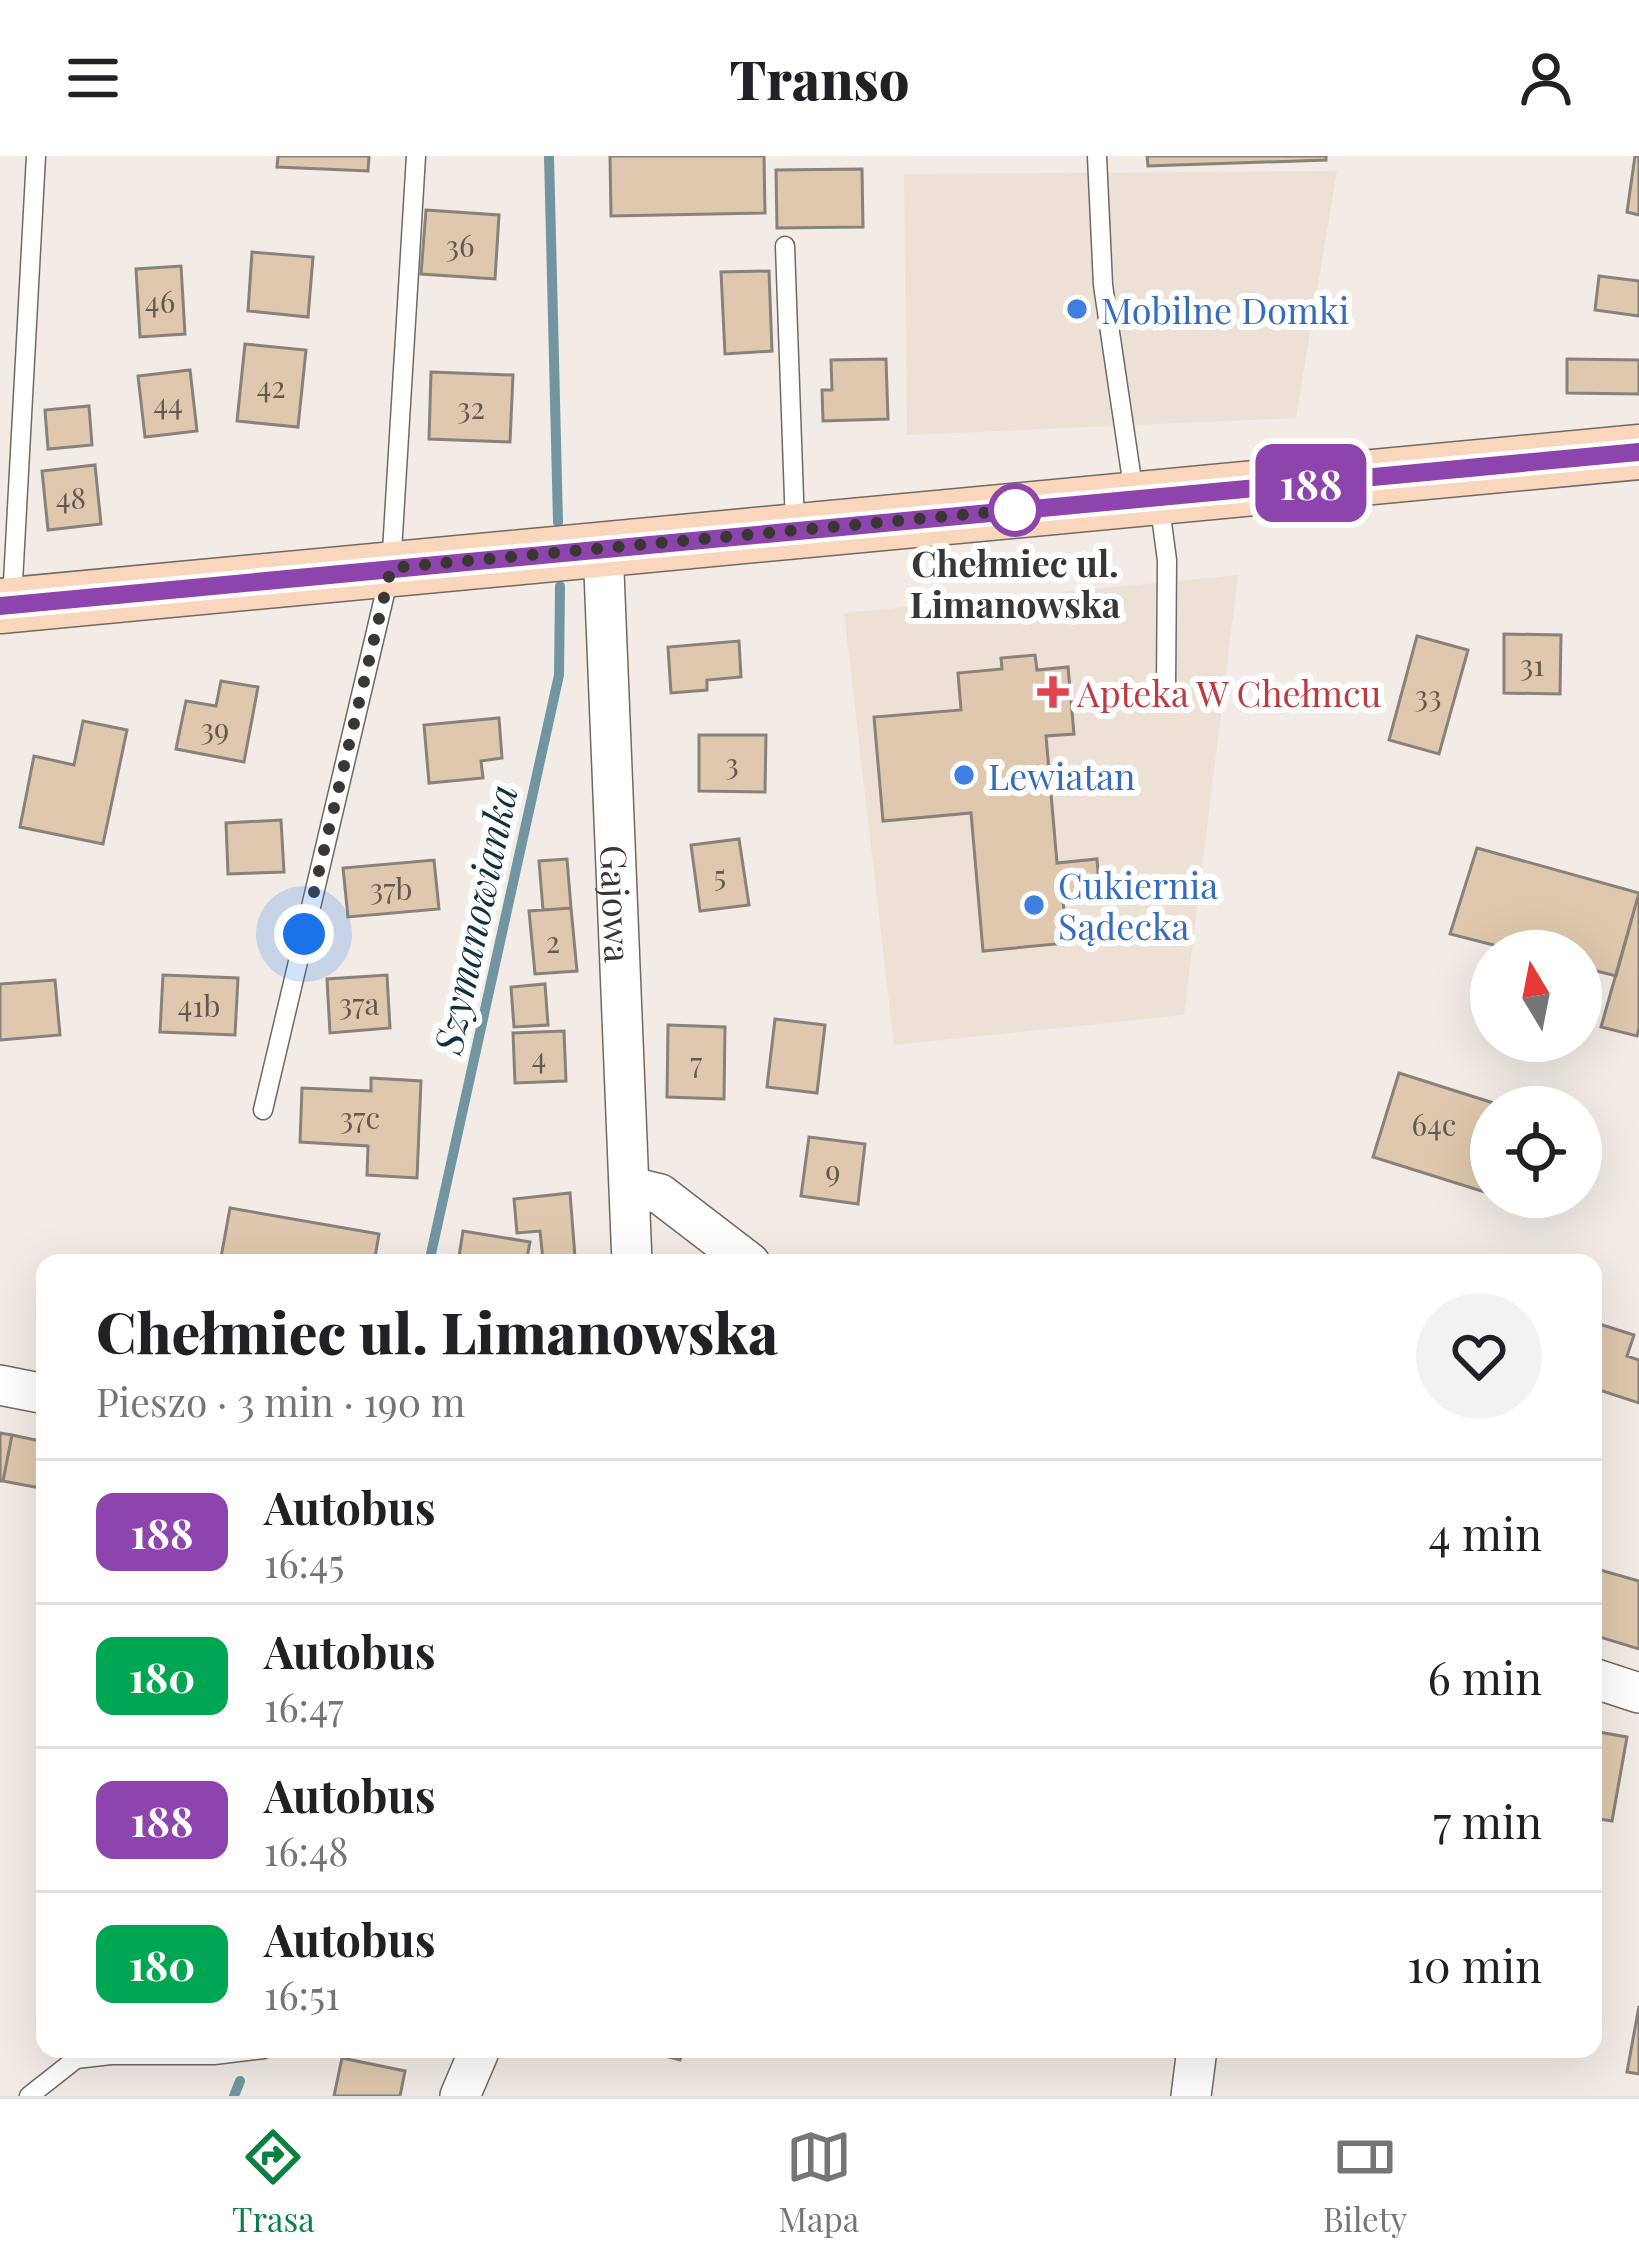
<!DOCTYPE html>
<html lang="pl">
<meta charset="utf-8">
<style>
:root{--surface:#fff;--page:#f2f2f2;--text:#202124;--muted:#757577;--line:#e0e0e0;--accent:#0b8043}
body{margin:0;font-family:"Playfair Display",serif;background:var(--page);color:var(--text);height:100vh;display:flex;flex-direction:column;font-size:45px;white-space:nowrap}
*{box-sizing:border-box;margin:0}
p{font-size:39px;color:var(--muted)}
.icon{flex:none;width:66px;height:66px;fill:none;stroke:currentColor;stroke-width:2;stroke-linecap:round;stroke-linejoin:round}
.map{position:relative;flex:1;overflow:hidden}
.panel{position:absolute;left:36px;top:1098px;width:1566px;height:804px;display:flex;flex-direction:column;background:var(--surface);border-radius:24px;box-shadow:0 12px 48px #0002}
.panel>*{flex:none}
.badge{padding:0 24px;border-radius:18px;font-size:42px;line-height:78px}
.needle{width:78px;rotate:350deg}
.tools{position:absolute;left:1470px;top:774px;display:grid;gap:24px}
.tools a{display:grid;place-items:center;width:132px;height:132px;border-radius:50%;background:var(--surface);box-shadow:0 12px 48px #0002;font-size:60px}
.you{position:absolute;width:60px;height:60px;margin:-30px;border:9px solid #fff;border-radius:50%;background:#1a73e8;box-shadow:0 0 0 18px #1a73e833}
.map>.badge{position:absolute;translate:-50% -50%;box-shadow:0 0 0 6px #fff}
.round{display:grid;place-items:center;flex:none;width:126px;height:126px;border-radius:63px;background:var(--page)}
.summary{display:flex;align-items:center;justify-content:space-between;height:204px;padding:0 60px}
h1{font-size:57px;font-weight:800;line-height:90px}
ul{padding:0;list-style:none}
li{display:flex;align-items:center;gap:36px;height:144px;padding:0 60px;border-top:3px solid var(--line)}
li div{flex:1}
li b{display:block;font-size:45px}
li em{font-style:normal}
li .badge{min-width:132px;font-weight:700;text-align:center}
header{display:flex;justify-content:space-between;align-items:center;height:156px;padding:0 60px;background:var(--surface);font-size:54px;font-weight:800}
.dock{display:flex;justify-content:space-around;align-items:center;height:168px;border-top:3px solid var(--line);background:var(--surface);font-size:33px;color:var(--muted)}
.dock a{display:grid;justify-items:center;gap:6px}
.dock .on{color:var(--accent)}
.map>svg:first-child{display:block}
.built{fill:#ece1d4}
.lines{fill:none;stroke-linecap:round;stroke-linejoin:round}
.stream{stroke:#7196a2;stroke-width:10}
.building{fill:#dfc8ad;stroke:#87827b;stroke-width:3}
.lane-casing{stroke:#6f6a64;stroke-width:21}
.street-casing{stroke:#6f6a64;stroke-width:42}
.secondary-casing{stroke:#6f6a64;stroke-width:57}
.lane{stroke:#fff;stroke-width:18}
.street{stroke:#fff;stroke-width:39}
.secondary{stroke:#fad6bd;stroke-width:54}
.line-casing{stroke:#fff;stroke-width:27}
.line{stroke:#8e44ad;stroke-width:18}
.walk{stroke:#393634;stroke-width:12;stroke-dasharray:0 21.6}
.shop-dot{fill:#3f7fe0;stroke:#fff;stroke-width:4.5}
.stop-dot{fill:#fff;stroke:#8e44ad;stroke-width:6}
.health-dot{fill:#e0444e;stroke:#fff;stroke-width:4.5}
.labels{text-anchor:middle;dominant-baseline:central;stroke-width:12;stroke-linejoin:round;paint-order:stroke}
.number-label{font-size:30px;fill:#625a52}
.shop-label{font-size:36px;fill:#366cbe;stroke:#fff;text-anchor:start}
.stop-label{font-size:36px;font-weight:bold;fill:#393634;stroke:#fff}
.health-label{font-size:36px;fill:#be3a42;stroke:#fff;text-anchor:start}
.street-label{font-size:36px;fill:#393634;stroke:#fff}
.water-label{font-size:39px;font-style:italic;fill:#0e323d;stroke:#fff}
</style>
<header><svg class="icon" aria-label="menu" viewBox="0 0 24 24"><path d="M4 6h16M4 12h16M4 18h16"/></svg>Transo<svg class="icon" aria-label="person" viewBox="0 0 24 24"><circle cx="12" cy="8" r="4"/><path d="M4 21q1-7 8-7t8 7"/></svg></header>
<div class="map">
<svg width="1639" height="1940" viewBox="0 0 1639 1940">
<rect width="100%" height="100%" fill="#f3ece6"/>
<!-- built -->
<path class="built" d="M 1337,15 L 1296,262 L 907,279 L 904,18 Z
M 1238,419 L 1184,859 L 894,889 L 844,457 Z"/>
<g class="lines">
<!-- stream -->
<path class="stream" d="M 549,0 L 558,366
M 429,1107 L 559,519 L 560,430
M 234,1940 L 240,1925"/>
</g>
<!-- building -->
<path class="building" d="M 278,0 L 369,0 L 368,15 L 277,11 Z
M 610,0 L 764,0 L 765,57 L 611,60 Z
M 1147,0 L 1326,0 L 1326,4 L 1148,10 Z
M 1635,0 L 1639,0 L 1639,59 L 1627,56 Z
M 862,13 L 863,71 L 777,72 L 776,14 Z
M 426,54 L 499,59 L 495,123 L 421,118 Z
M 252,96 L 313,101 L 308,161 L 248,155 Z
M 181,110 L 185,178 L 140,181 L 136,113 Z
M 769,115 L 772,195 L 725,198 L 721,116 Z
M 1599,120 L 1639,125 L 1639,160 L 1595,154 Z
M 245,188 L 306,194 L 298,271 L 237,265 Z
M 886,203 L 888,263 L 823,265 L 822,234 L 832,234 L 831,204 Z
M 1567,203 L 1639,204 L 1639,238 L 1567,237 Z
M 190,214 L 197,275 L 145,281 L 138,220 Z
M 431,216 L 513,219 L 510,286 L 429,283 Z
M 89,250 L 92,289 L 48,293 L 45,254 Z
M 95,309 L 101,368 L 48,374 L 42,315 Z
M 1504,478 L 1561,479 L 1560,538 L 1504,537 Z
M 1417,480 L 1468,494 L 1439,598 L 1389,584 Z
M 739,485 L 741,521 L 707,524 L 707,534 L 671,537 L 668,491 Z
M 1035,499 L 1037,514 L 1068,511 L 1074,578 L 1046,580 L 1057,707 L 1097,703 L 1100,742 L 1063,745 L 1067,787 L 983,795 L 971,657 L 883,665 L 874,561 L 961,554 L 958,517 L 1002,513 L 1001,502 Z
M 221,525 L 258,531 L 244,606 L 176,593 L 186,545 L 216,550 Z
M 499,562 L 502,602 L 481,605 L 483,622 L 429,627 L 424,569 Z
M 83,565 L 127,574 L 103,688 L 20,671 L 34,600 L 74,609 Z
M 699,579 L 766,579 L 765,636 L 699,635 Z
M 281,664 L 284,716 L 228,718 L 226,667 Z
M 739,683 L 749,749 L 700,755 L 691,689 Z
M 1477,692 L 1639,737 L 1616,820 L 1581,811 L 1581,795 L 1517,795 L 1450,778 Z
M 567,703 L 571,752 L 543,754 L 539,705 Z
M 434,704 L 439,753 L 348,761 L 343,712 Z
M 1639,737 L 1639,872 L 1637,880 L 1601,871 Z
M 571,752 L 577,815 L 535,818 L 529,755 Z
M 163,819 L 238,822 L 235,879 L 160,876 Z
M 387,819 L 390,872 L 330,877 L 327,823 Z
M 55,824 L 60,879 L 0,884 L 0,828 Z
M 545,828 L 548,869 L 514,871 L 511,831 Z
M 775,863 L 825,869 L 817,937 L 767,931 Z
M 668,869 L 725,871 L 724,943 L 667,941 Z
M 564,875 L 566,925 L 515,927 L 513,877 Z
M 1399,917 L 1506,951 L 1491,951 L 1491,1038 L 1373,1001 Z
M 371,922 L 421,925 L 417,1022 L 367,1019 L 368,990 L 300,986 L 302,932 L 371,935 Z
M 809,981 L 865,988 L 858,1048 L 801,1040 Z
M 570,1037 L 575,1101 L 543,1104 L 540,1075 L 517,1077 L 514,1043 Z
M 230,1052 L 379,1078 L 374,1107 L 220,1107 Z
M 463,1075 L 530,1086 L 526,1107 L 458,1107 Z
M 1593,1166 L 1634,1179 L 1627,1200 L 1639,1204 L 1639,1247 L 1593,1232 Z
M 0,1277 L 12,1279 L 3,1325 L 0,1325 Z
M 12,1279 L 45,1286 L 45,1333 L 3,1325 Z
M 1593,1412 L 1639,1425 L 1639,1493 L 1593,1479 Z
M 1593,1575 L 1627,1581 L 1612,1665 L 1593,1662 Z
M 1639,1850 L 1639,1918 L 1627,1916 Z
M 638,1893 L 683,1893 L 680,1904 Z
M 342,1902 L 405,1915 L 400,1940 L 334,1940 Z"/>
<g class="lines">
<defs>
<path id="lane" d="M 1097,0 L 1103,129 L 1134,338
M 785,90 L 795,370
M 1159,345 L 1167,404 L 1166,531
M 12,445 L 36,0
M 263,954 L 391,412 L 416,0
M 29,1940 L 76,1903 L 111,1899 L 214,1899 L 264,1893"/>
<g id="street">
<path id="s1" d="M 603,391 L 632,1107"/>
<path d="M 631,1031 L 660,1038 L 750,1107"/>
<path d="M 0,1229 L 45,1238"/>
<path d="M 1593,1522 L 1639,1537"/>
<path d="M 460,1940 L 480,1893"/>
<path d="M 1191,1940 L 1197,1893"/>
</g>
<path id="secondary" d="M 0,450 L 1639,296"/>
</defs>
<!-- lane casing -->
<use href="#lane" class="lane-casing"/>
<!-- street casing -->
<use href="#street" class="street-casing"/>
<!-- secondary casing -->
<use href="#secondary" class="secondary-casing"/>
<!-- lane -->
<use href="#lane" class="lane"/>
<!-- street -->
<use href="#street" class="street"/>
<!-- secondary -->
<use href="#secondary" class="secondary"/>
</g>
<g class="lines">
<defs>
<path id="line" d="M 0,450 L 1639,296"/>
</defs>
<!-- line casing -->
<use href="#line" class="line-casing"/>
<!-- line -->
<use href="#line" class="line"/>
<!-- walk -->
<path class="walk" d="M 304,778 L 391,412 L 1025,353 L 1015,354"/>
</g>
<!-- markers -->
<g class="shop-dot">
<circle cx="1077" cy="153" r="12"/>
<circle cx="964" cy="619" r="12"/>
<circle cx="1034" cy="749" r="12"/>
</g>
<circle class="stop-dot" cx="1015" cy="354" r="24"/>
<path class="health-dot" d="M1047 518h12v12h12v12h-12v12h-12v-12h-12v-12h12z"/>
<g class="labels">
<!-- number labels -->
<g class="number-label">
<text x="460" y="89">36</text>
<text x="160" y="145">46</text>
<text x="271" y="230">42</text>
<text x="168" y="247">44</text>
<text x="471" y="251">32</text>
<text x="71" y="341">48</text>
<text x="1532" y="508">31</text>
<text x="1428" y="539">33</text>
<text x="215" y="572">39</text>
<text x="732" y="607">3</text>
<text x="720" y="719">5</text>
<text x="391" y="732">37b</text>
<text x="553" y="785">2</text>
<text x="359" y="847">37a</text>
<text x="199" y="849">41b</text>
<text x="539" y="901">4</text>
<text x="696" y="906">7</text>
<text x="360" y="961">37c</text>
<text x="1434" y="968">64c</text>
<text x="833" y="1014">9</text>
</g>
<!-- shop labels -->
<g class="shop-label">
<text x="1101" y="153">Mobilne Domki</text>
<text x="988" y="619">Lewiatan</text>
<text x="1058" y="728">Cukiernia<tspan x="1058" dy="41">Sądecka</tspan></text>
</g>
<!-- stop labels -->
<g class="stop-label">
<text x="1015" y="406">Chełmiec ul.<tspan x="1015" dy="41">Limanowska</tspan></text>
</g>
<!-- health labels -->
<g class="health-label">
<text x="1077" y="536">Apteka W Chełmcu</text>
</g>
<!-- street labels -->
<g class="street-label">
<text stroke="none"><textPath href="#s1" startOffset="357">Gajowa</textPath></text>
</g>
<!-- water labels -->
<g class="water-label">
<text transform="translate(474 763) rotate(-78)">Szymanowianka</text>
</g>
</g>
</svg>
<div class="tools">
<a><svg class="needle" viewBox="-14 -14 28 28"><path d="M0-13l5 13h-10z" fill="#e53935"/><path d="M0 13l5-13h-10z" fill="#757577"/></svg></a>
<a><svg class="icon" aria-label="locate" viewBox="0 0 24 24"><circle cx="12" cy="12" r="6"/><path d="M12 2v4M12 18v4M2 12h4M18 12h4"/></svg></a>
</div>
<div class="you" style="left:304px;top:778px"></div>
<b class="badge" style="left:1311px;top:327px;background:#8e44ad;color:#fff">188</b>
<section class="panel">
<div class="summary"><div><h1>Chełmiec ul. Limanowska</h1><p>Pieszo · 3 min · 190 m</p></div><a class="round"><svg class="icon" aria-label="heart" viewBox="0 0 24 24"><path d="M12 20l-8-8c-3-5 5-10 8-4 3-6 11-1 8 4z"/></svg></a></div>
<ul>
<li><span class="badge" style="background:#8e44ad;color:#fff">188</span><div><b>Autobus</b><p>16:45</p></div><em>4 min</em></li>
<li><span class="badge" style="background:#00a651;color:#fff">180</span><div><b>Autobus</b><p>16:47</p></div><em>6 min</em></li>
<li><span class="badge" style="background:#8e44ad;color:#fff">188</span><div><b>Autobus</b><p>16:48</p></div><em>7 min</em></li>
<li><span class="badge" style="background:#00a651;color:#fff">180</span><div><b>Autobus</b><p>16:51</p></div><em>10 min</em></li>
</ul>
</section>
</div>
<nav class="dock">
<a class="on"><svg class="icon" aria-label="directions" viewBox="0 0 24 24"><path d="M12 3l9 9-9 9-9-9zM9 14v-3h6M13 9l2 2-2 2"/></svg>Trasa</a>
<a><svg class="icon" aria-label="map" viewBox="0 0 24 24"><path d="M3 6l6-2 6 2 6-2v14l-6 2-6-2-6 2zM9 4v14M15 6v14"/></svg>Mapa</a>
<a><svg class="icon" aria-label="tickets" viewBox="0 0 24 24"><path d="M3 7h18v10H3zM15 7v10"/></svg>Bilety</a>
</nav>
